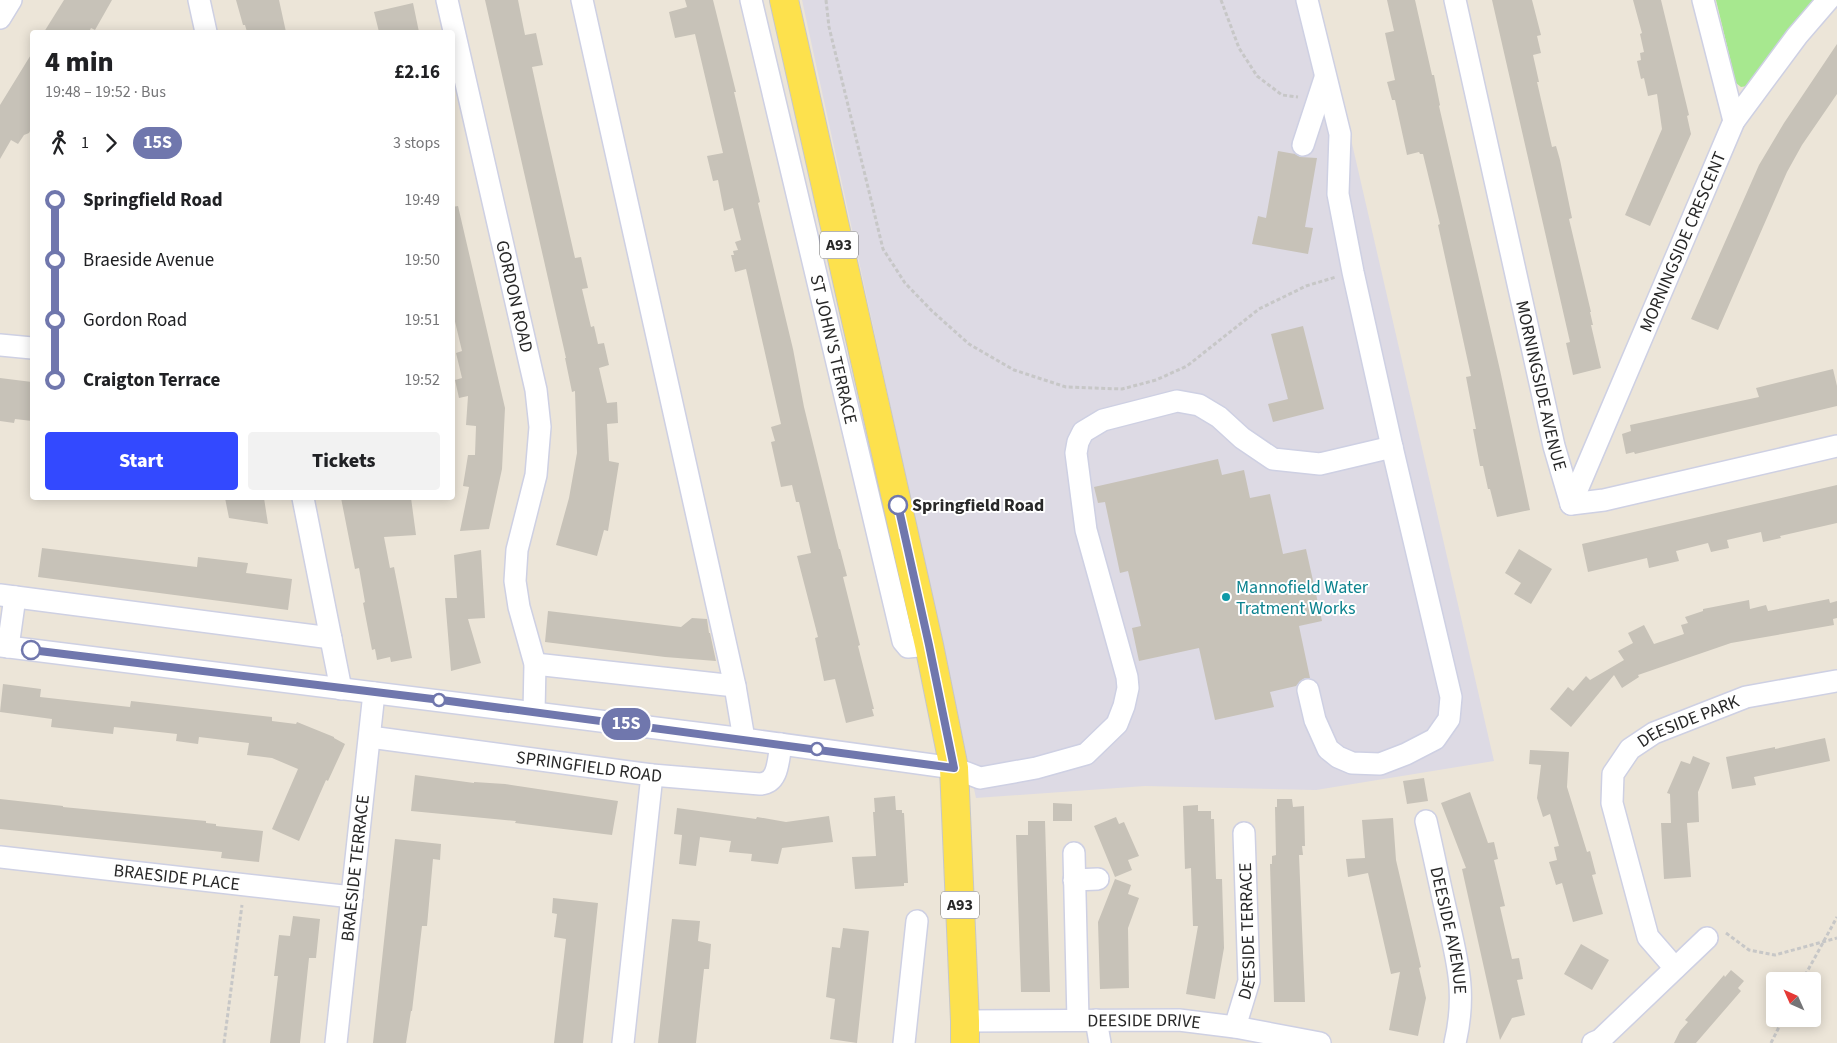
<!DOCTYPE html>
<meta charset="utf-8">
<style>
:root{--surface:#fff;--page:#f2f2f2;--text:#202124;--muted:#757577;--accent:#3349ff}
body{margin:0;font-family:"Source Sans 3",sans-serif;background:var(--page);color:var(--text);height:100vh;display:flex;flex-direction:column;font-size:19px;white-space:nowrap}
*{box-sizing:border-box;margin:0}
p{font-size:16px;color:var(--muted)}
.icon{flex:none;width:28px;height:28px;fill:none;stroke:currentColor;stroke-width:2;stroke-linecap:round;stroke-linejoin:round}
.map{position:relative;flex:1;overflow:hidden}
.panel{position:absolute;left:30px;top:30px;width:425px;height:470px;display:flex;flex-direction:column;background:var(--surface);border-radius:5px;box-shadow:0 2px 12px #0003}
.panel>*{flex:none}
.badge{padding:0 10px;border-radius:16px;font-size:18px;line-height:32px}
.needle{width:32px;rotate:315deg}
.buttons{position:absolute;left:1766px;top:972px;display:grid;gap:10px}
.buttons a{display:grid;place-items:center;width:55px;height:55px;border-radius:5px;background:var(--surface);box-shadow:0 2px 12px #0003;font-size:25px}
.map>.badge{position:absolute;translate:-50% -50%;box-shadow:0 0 0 2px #fff}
.legs{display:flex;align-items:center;gap:8px;height:55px;padding:0 15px;font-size:16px}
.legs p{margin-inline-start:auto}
.overview{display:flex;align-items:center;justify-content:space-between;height:85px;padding:0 15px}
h1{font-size:28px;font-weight:800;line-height:38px}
.action{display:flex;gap:10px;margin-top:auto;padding:10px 15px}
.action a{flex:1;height:58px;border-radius:5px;background:var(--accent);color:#fff;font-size:20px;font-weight:800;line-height:58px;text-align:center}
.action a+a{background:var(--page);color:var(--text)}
ul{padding:0 15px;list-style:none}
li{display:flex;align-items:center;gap:18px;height:60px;font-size:19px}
li i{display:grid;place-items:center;width:8px;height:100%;margin:0 6px;background:currentColor}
li i::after{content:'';width:12px;height:12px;margin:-6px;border:4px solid;border-radius:50%;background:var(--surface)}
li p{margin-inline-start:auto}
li:first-child i{background:linear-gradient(#0000 50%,currentColor 0)}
li:last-child i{background:linear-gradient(currentColor 50%,#0000 0)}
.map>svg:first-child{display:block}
.industrial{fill:#dddae4}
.green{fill:#a7e88f}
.building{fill:#c7c2b8}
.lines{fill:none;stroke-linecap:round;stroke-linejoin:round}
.minor-casing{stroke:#ced0e3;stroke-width:24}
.major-casing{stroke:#c7c7c7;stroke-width:30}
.path{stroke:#c7c7c7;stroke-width:3;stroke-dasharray:4 2.5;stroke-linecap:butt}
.minor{stroke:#fff;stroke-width:21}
.major{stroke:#fde14d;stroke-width:28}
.line-1-casing{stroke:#fff;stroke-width:11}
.line-1{stroke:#7077ad;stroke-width:8}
.stop-1-dot{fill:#fff;stroke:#7077ad;stroke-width:2.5}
.culture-dot{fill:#0f9aa8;stroke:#fff;stroke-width:2}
.labels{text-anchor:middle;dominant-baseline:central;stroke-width:4;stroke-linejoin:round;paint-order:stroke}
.shield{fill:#fff;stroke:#686868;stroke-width:1}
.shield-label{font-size:16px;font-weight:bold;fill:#282828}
.street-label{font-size:18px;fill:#282828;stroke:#fff}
.stop-label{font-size:18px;font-weight:bold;fill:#282828;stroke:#fff;text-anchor:start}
.culture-label{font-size:18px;fill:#0d838f;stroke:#fff;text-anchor:start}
</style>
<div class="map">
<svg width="1837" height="1043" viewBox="0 0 1837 1043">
<rect width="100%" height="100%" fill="#ece5d8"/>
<!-- industrial -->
<path class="industrial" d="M 802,0 L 1319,0 L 1494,761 L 1316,790 L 1145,786 L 976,798 Z"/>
<!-- green -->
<path class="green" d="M 1716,0 L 1814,0 L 1805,10 L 1747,86 L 1741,87 L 1736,83 Z"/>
<!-- building -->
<path class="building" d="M 64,0 L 112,0 L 95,30 L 91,28 L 89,32 L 44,32 Z
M 236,0 L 279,0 L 286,32 L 247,32 L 245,25 L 243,25 Z
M 485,0 L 518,0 L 525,35 L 536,33 L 543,65 L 532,67 L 542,113 L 575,258 L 581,257 L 588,288 L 582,289 L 591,327 L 594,326 L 598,344 L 604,343 L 609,365 L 599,368 L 607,403 L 617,402 L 618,423 L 607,424 L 609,461 L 619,463 L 608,531 L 604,530 L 597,556 L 556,545 L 569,498 L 577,453 L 575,391 L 572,392 L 565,358 L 566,358 Z
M 685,0 L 713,0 L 736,92 L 734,92 L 760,202 L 758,203 L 793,349 L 804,407 L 839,549 L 840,549 L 847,576 L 843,577 L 860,645 L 858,646 L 874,709 L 872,709 L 874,716 L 846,723 L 835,679 L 824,681 L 815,638 L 818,637 L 797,556 L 811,553 L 799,502 L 796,502 L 792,485 L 781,487 L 771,442 L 775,441 L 771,427 L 781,424 L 746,269 L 735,272 L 731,255 L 734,255 L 733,251 L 738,250 L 735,242 L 741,240 L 733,208 L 724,211 L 718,180 L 713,181 L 707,156 L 723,153 L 695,34 L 675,38 L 669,12 L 687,7 Z
M 1387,0 L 1415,0 L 1432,75 L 1434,75 L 1440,105 L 1439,106 L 1500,370 L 1530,510 L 1497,517 L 1490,489 L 1488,489 L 1483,466 L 1480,466 L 1473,429 L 1476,429 L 1466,377 L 1471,376 L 1438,225 L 1440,224 L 1423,154 L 1420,154 L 1419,152 L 1407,155 L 1395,100 L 1392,100 L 1387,82 L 1395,80 L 1385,33 L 1394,31 Z
M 1492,0 L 1532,0 L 1541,35 L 1537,36 L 1541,53 L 1533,55 L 1539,82 L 1537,82 L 1552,147 L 1556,146 L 1560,160 L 1572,218 L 1569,219 L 1591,312 L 1590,312 L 1593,325 L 1591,325 L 1601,368 L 1573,375 L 1566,343 L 1570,342 Z
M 1633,0 L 1661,0 L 1689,115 L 1687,116 L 1691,134 L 1650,226 L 1625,215 L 1662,129 L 1657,94 L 1648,96 L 1644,78 L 1641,79 L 1637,61 L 1641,60 L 1640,53 L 1644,52 L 1640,34 L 1642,33 Z
M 413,3 L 419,32 L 379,32 L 374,12 Z
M 1837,44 L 1837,94 L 1802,145 L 1787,172 L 1718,330 L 1691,319 L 1759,165 L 1784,123 Z
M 32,53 L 32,113 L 30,117 L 32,127 L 29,133 L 24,135 L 18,144 L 11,140 L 0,159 L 0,105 Z
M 1278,151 L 1295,154 L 1300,157 L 1317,158 L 1305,227 L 1313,228 L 1308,254 L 1252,244 L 1258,216 L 1266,218 Z
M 458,206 L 505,408 L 502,469 L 489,529 L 460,531 L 469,487 L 463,486 L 468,455 L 475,455 L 476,426 L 466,425 L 468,396 L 459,398 L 455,380 L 462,378 L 456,353 L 462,351 L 452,309 L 452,207 Z
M 1303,326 L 1324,409 L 1273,422 L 1268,404 L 1288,399 L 1271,334 Z
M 1833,369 L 1837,386 L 1837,406 L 1635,454 L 1634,452 L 1626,454 L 1622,434 L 1631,431 L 1630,425 L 1759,397 L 1756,388 Z
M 0,378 L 32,382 L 32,421 L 15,419 L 14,423 L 0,421 Z
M 1218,459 L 1222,475 L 1244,470 L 1250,498 L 1270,494 L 1283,554 L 1306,549 L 1322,621 L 1299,626 L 1310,678 L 1305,678 L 1300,681 L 1296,686 L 1270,692 L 1274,707 L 1215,720 L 1199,648 L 1139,661 L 1132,628 L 1141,626 L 1128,571 L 1120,573 L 1105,502 L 1098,503 L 1094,487 Z
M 1837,485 L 1837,523 L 1780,536 L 1781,538 L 1763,542 L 1761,532 L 1727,540 L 1729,548 L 1711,552 L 1708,543 L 1676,551 L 1679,561 L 1649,568 L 1647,558 L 1588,572 L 1582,544 Z
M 225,498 L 264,498 L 268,524 L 229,518 Z
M 341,498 L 411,498 L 416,535 L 384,537 L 390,568 L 394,567 L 412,658 L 391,662 L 390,657 L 377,660 L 375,649 L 372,650 L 363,603 L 365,602 L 359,568 L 355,569 Z
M 42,548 L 197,567 L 198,557 L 248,563 L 246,573 L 292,579 L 288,610 L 38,577 Z
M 1519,549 L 1552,569 L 1531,604 L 1514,594 L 1521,583 L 1505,573 Z
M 481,550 L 485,618 L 468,619 L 481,663 L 451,671 L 445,598 L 457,598 L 454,555 Z
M 1829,599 L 1830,603 L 1837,601 L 1837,618 L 1833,619 L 1834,625 L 1731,643 L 1638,675 L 1639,677 L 1622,688 L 1614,675 L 1571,727 L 1550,709 L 1568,687 L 1573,691 L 1586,676 L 1590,680 L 1624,660 L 1618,651 L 1633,643 L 1628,633 L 1644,625 L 1654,644 L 1684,634 L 1681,625 L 1688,623 L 1685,617 L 1703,611 L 1703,609 L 1749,600 L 1750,609 L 1766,605 L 1768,611 Z
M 548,611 L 681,627 L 692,618 L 707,619 L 709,633 L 710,633 L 716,661 L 665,657 L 545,642 Z
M 3,684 L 41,689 L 40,697 L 130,707 L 131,701 L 272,717 L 272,721 L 296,724 L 297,722 L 334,737 L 334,738 L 345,744 L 328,781 L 326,780 L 299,841 L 272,829 L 298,769 L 272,758 L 247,755 L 249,743 L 199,737 L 198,744 L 176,741 L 177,734 L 114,727 L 113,734 L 51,727 L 52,719 L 0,712 Z
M 1825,738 L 1830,761 L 1754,777 L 1756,785 L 1732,789 L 1726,757 L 1775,747 L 1775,749 Z
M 1530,750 L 1569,752 L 1567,787 L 1587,852 L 1590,851 L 1596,874 L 1592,875 L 1603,914 L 1573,922 L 1562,883 L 1556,885 L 1549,862 L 1557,860 L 1554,847 L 1559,846 L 1550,814 L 1543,817 L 1537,798 L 1541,765 L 1529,764 Z
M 1693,756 L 1710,763 L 1698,792 L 1699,822 L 1687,823 L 1691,877 L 1664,879 L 1661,823 L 1671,823 L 1670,794 L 1667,793 L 1681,761 L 1690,764 Z
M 415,775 L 474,783 L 474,782 L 505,784 L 618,801 L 612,835 L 515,823 L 516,821 L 411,811 Z
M 1424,778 L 1428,801 L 1407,804 L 1403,781 Z
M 1470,792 L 1488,843 L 1494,842 L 1498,859 L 1494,860 L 1505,906 L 1500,907 L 1512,959 L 1519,958 L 1523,979 L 1517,980 L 1525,1015 L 1512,1018 L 1500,1040 L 1462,869 L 1466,868 L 1441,803 Z
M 895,796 L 896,810 L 902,810 L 902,813 L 904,813 L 908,883 L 904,883 L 904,886 L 855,889 L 852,857 L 876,856 L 873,812 L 875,812 L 874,798 Z
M 0,799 L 63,806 L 63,807 L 206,821 L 206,823 L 216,824 L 216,826 L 263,831 L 259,862 L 221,858 L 222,852 L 0,829 Z
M 1277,799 L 1292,799 L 1293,807 L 1304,806 L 1305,846 L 1302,846 L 1303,855 L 1299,855 L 1305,1002 L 1274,1002 L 1270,864 L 1272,864 L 1272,856 L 1276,855 L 1275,807 L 1277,807 Z
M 1053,803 L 1072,804 L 1072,821 L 1053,821 Z
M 1198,805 L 1198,811 L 1211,811 L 1211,819 L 1214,819 L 1216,879 L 1222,879 L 1224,948 L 1215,999 L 1186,994 L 1198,926 L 1193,926 L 1191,868 L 1185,869 L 1183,806 Z
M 677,808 L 756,819 L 757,817 L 786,822 L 829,816 L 833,842 L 782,848 L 778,864 L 751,861 L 752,854 L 729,852 L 731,841 L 700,837 L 696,866 L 679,864 L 682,835 L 674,834 Z
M 1116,817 L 1119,824 L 1124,822 L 1139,856 L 1128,860 L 1132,870 L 1115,877 L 1094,826 Z
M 1393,818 L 1396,860 L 1421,967 L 1419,968 L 1426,998 L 1418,1036 L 1389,1030 L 1400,972 L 1391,974 L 1368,873 L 1348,877 L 1346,859 L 1365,858 L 1362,820 Z
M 1028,821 L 1045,821 L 1050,992 L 1021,992 L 1016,835 L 1028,835 Z
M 395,839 L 441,844 L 440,860 L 433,859 L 427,926 L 422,926 L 412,1011 L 411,1011 L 406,1043 L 373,1043 Z
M 1115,879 L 1131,885 L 1128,894 L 1139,898 L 1128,928 L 1129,988 L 1100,989 L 1098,922 Z
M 553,898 L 598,903 L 583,1043 L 554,1043 L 566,939 L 554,937 L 557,914 L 552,913 Z
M 293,916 L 320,919 L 316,958 L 309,958 L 300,1043 L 270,1043 L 278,976 L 274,976 L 279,935 L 290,936 Z
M 672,919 L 700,921 L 698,941 L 711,944 L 709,969 L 704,969 L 696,1043 L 658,1043 Z
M 843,928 L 869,931 L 857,1043 L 830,1039 L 835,999 L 826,997 L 832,947 L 840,948 Z
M 1581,944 L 1609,960 L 1592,990 L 1564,974 Z
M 1731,970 L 1744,981 L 1738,988 L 1741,991 L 1696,1043 L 1674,1043 L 1680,1031 L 1688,1022 L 1685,1020 L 1724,975 L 1725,977 Z"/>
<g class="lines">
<defs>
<g id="minor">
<path d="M 199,0 L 206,32"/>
<path id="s1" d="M 447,0 L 536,390 L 540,427 L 536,475 L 517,550 L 515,581 L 519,607 L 535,664 L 534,712"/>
<path d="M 582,0 L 735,686 L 744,739"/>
<path id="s2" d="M 751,0 L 903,641 L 908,647 L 929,645"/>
<path d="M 1307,0 L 1340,134 L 1338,194 L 1353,272 L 1392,447 L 1451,697 L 1449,719 L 1435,739 L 1406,754 L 1380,764 L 1352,763 L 1338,757 L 1328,749 L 1315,720 L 1308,690"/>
<path id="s3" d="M 1455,0 L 1554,446 L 1571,504 L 1604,500 L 1837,446"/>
<path d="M 1703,0 L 1734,121"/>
<path d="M 0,18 L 11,0"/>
<path d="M 1303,145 L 1325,78"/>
<path d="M 0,345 L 32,348"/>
<path d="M 303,498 L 341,689"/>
<path id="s4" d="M 1571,504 L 1734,121 L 1797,36 L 1828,0"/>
<path d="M 0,595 L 331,638"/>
<path d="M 0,646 L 744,739 L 954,768 L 980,778 L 1036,768 L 1086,754 L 1117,724 L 1124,706 L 1128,688 L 1127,677 L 1086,530 L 1076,453 L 1078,442 L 1083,432 L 1103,420 L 1177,401 L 1199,405 L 1219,417 L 1242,438 L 1273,459 L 1320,464 L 1392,447"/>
<path d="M 8,647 L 15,597"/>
<path d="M 535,664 L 735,686"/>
<path id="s5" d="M 370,737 L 652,775 L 760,784 C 779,783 778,760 781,744"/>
<path id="s6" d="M 1426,821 C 1433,851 1439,881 1446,911 C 1457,960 1467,992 1455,1043"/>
<path d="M 1074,853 L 1078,1020"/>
<path id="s7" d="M 0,857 L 352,897"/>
<path d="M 1074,880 L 1098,879"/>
<path id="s8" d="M 1675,968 L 1648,937 L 1612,803 L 1613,774 L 1630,749 L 1654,733 L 1746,697 L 1836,681"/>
<path d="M 1096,1020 L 1100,1043"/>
<path id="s9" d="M 965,1021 L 1179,1020 L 1235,1027 L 1320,1043"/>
<path id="s10" d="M 1235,1027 L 1249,981 L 1244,833"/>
<path id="s11" d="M 336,1043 L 374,693"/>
<path d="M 623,1043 L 652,775"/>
<path d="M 904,1043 L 917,921"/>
<path d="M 1593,1043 L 1600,1040 L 1707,938"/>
</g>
<path id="major" d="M 784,0 L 929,645 L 954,768 L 965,1021 L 965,1043"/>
</defs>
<!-- minor casing -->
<use href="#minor" class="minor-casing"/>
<!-- major casing -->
<use href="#major" class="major-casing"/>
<!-- path -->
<path class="path" d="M 826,0 L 829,27 L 883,249 L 905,283 L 932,311 L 969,344 L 1014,370 L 1066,387 L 1122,389 L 1156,380 L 1187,366 L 1259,309 L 1306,286 L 1336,277
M 1221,0 L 1239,48 L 1257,76 L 1282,95 L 1298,97
M 1726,933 L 1749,950 L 1775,955 L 1837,938
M 1802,981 L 1837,917
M 224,1043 L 242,905
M 1771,1043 L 1783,1019"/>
<!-- minor -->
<use href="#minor" class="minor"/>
<!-- major -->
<use href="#major" class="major"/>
</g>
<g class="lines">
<defs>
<path id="line-1" d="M 31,650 L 449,701 L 954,768 L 929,645 L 898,505"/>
</defs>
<!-- line-1 casing -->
<use href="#line-1" class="line-1-casing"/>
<!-- line-1 -->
<use href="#line-1" class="line-1"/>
</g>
<!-- markers -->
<g class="stop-1-dot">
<circle cx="898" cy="505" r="9"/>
<circle cx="31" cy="650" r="9"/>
<circle cx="439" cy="700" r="6"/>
<circle cx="817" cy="749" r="6"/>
</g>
<circle class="culture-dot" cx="1226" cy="597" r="5"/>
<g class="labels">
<!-- shield labels -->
<g class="shield">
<rect x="820" y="231.5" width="38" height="27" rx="4"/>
<rect x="941" y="891.5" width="38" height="27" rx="4"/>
</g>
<g class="shield-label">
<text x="839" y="245">A93</text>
<text x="960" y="905">A93</text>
</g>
<!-- street labels -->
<g class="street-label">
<text stroke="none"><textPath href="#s4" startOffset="285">MORNINGSIDE CRESCENT</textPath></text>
<text stroke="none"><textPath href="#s1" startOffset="304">GORDON ROAD</textPath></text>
<text stroke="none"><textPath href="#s2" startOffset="359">ST JOHN'S TERRACE</textPath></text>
<text stroke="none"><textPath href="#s3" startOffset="395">MORNINGSIDE AVENUE</textPath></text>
<text stroke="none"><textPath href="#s8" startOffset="304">DEESIDE PARK</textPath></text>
<text stroke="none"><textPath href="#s5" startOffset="221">SPRINGFIELD ROAD</textPath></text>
<text stroke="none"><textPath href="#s11" startOffset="176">BRAESIDE TERRACE</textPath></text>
<text stroke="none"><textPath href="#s7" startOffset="178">BRAESIDE PLACE</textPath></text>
<text stroke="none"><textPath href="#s10" startOffset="98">DEESIDE TERRACE</textPath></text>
<text stroke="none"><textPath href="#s6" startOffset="112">DEESIDE AVENUE</textPath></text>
<text stroke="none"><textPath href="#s9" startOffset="179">DEESIDE DRIVE</textPath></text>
</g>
<!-- stop labels -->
<g class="stop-label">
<text x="912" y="505">Springfield Road</text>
</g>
<!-- culture labels -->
<g class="culture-label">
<text x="1236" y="587">Mannofield Water<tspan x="1236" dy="21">Tratment Works</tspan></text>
</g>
</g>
</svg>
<div class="buttons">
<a><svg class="needle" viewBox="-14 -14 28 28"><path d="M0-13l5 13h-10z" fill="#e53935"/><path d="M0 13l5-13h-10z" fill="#757577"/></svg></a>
</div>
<b class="badge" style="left:626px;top:724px;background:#7077ad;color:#fff">15S</b>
<section class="panel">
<div class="overview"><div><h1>4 min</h1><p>19:48 – 19:52 · Bus</p></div><b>£2.16</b></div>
<div class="legs"><svg class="icon" aria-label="walk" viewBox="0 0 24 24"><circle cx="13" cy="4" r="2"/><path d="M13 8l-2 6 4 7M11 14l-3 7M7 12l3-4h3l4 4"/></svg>1<svg class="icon" aria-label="forward" viewBox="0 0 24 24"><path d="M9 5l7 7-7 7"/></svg><b class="badge" style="background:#7077ad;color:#fff">15S</b><p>3 stops</p></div>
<ul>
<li><i style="color:#7077ad"></i><b>Springfield Road</b><p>19:49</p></li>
<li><i style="color:#7077ad"></i><span>Braeside Avenue</span><p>19:50</p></li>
<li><i style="color:#7077ad"></i><span>Gordon Road</span><p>19:51</p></li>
<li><i style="color:#7077ad"></i><b>Craigton Terrace</b><p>19:52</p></li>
</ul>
<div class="action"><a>Start</a><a>Tickets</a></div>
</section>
</div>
